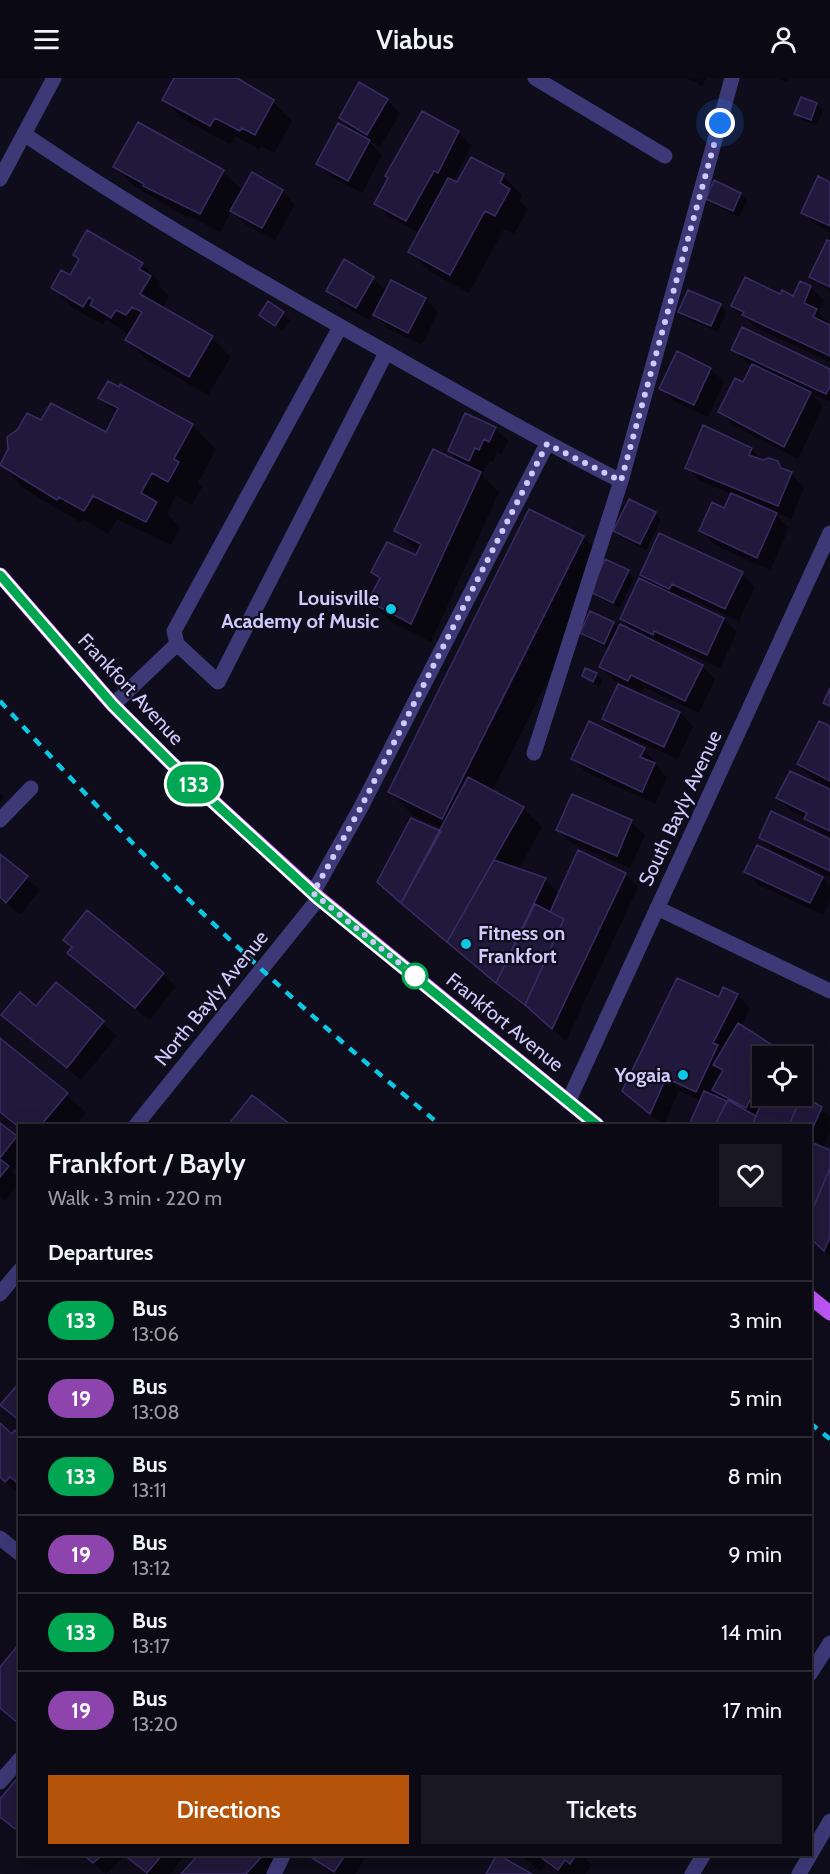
<!DOCTYPE html>
<meta charset="utf-8">
<style>
:root{--surface:#0b0914;--page:#191722;--text:#f1f3f6;--muted:#9a9aa0;--line:#2b2a34;--accent:#b45309}
body{margin:0;font-family:Cabin,sans-serif;background:var(--page);color:var(--text);height:100vh;display:flex;flex-direction:column;font-size:22px;white-space:nowrap}
*{box-sizing:border-box;margin:0}
p{font-size:20px;color:var(--muted)}
.icon{flex:none;width:33px;height:33px;fill:none;stroke:currentColor;stroke-width:2;stroke-linecap:round;stroke-linejoin:round}
.map{position:relative;flex:1;overflow:hidden}
.side{position:absolute;left:18px;top:1046px;width:794px;height:732px;display:flex;flex-direction:column;background:var(--surface);border-radius:0px;box-shadow:0 6px 24px #0002,0 0 0 2px var(--line)}
.side>*{flex:none}
.badge{padding:0 12px;border-radius:20px;font-size:21px;line-height:39px}
.tools{position:absolute;left:752px;top:968px;display:grid;gap:12px}
.tools a{display:grid;place-items:center;width:60px;height:60px;border-radius:0px;background:var(--surface);box-shadow:0 6px 24px #0002,0 0 0 2px var(--line);font-size:30px}
.you{position:absolute;width:30px;height:30px;margin:-15px;border:4px solid #fff;border-radius:50%;background:#1a73e8;box-shadow:0 0 0 9px #1a73e833}
.map>.badge{position:absolute;translate:-50% -50%;box-shadow:0 0 0 3px #fff}
h2{padding:0 30px;font-size:22px;line-height:54px}
.round{display:grid;place-items:center;flex:none;width:63px;height:63px;border-radius:0px;background:var(--page)}
.head{display:flex;align-items:center;justify-content:space-between;height:102px;padding:0 30px}
h1{font-size:28px;font-weight:600;line-height:45px}
.button{display:flex;gap:12px;margin-top:auto;padding:12px 30px}
.button a{flex:1;height:69px;border-radius:0px;background:var(--accent);color:#fff;font-size:24px;font-weight:600;line-height:69px;text-align:center}
.button a+a{background:var(--page);color:var(--text)}
ul{padding:0;list-style:none}
li{display:flex;align-items:center;gap:18px;height:78px;padding:0 30px;border-top:2px solid var(--line)}
li div{flex:1}
li b{display:block;font-size:22px}
li em{font-style:normal}
li .badge{min-width:66px;font-weight:700;text-align:center}
header{display:flex;justify-content:space-between;align-items:center;height:78px;padding:0 30px;background:var(--surface);font-size:27px;font-weight:600}
.map>svg:first-child{display:block}
.shadow{fill:#0007;fill-rule:evenodd}
.building{fill:#21193b;stroke:#392c65;stroke-width:1.5}
.lines{fill:none;stroke-linecap:round;stroke-linejoin:round}
.lane{stroke:#3d3977;stroke-width:15}
.street{stroke:#3d3977;stroke-width:15}
.primary{stroke:#be56f6;stroke-width:15}
.rail{stroke:#0dc8e4;stroke-width:4.5;stroke-dasharray:9 8;stroke-linecap:butt}
.line-casing{stroke:#fff;stroke-width:14}
.line{stroke:#00a651;stroke-width:9}
.walk{stroke:#d0c9fc;stroke-width:6;stroke-dasharray:0 10.8}
.poi-dot{fill:#0dc8e4;stroke:#0f0c1b;stroke-width:2}
.stop-dot{fill:#fff;stroke:#00a651;stroke-width:3}
.labels{text-anchor:middle;dominant-baseline:central;stroke-width:4.5;stroke-linejoin:round;paint-order:stroke}
.poi-label{font-size:20px;font-weight:bold;fill:#d0c9fc;stroke:#0f0c1b;text-anchor:end}
.street-label{font-size:20px;fill:#d0c9fc;stroke:#0f0c1b}
</style>
<header><svg class="icon" aria-label="menu" viewBox="0 0 24 24"><path d="M4 6h16M4 12h16M4 18h16"/></svg>Viabus<svg class="icon" aria-label="person" viewBox="0 0 24 24"><circle cx="12" cy="8" r="4"/><path d="M4 21q1-7 8-7t8 7"/></svg></header>
<div class="map">
<svg width="830" height="1796" viewBox="0 0 830 1796">
<rect width="100%" height="100%" fill="#0f0c1b"/>
<!-- shadow -->
<path class="shadow" d="M 176,0 L 240,0 L 249,9 L 273,24 L 292,43 L 274,75 L 261,68 L 260,71 L 235,58 L 230,66 L 183,41 L 164,22 Z
M 687,0 L 706,0 L 702,8 Z
M 776,0 L 789,0 L 787,4 Z
M 387,22 L 400,35 L 380,69 L 368,62 L 382,77 L 362,115 L 331,99 L 318,85 L 358,57 L 340,40 Z
M 816,26 L 823,32 L 817,47 L 803,42 L 796,36 Z
M 138,46 L 223,94 L 243,113 L 252,96 L 282,113 L 295,127 L 275,162 L 245,146 L 232,132 L 220,154 L 188,137 L 187,139 L 134,108 L 115,89 Z
M 458,54 L 471,68 L 453,104 L 457,106 L 503,98 L 522,117 L 519,122 L 528,131 L 514,156 L 504,151 L 469,215 L 429,193 L 410,174 L 420,155 L 389,139 L 376,126 Z
M 715,104 L 741,116 L 747,123 L 739,139 L 714,127 L 707,121 Z
M 830,105 L 830,154 L 816,147 L 803,134 Z
M 830,165 L 830,214 L 811,198 Z
M 75,177 L 142,186 L 161,205 L 159,208 L 169,218 L 162,231 L 212,260 L 231,279 L 208,317 L 146,281 L 127,262 L 130,257 L 106,241 L 103,247 L 72,229 L 53,210 L 70,199 L 80,182 Z
M 373,200 L 387,214 L 425,221 L 438,234 L 422,267 L 388,250 L 373,235 L 370,242 L 341,226 L 328,212 Z
M 801,205 L 811,210 L 824,223 L 818,234 L 829,245 L 830,284 L 757,250 L 732,228 L 781,218 L 794,220 Z
M 269,225 L 290,242 L 282,253 L 261,237 Z
M 720,227 L 726,234 L 718,254 L 686,240 L 680,234 Z
M 733,272 L 830,292 L 830,324 L 810,315 L 823,328 L 798,381 L 733,347 L 720,334 L 743,306 L 752,288 Z
M 710,291 L 724,304 L 708,339 L 674,323 L 661,310 Z
M 121,309 L 192,347 L 216,371 L 198,405 L 202,409 L 192,427 L 176,417 L 167,436 L 180,449 L 171,467 L 117,441 L 108,456 L 83,441 L 81,445 L 25,411 L 1,387 L 42,344 L 107,356 L 117,336 L 100,320 Z
M 495,350 L 508,363 L 502,376 L 497,373 L 493,384 L 489,383 L 482,397 L 499,414 L 431,564 L 389,542 L 370,523 L 381,501 L 373,494 L 417,479 L 419,474 L 396,453 L 463,387 L 449,373 Z
M 751,371 L 764,384 L 778,384 L 804,409 L 791,441 L 772,433 L 789,450 L 770,492 L 714,466 L 701,453 L 725,432 L 732,416 L 700,403 L 687,390 Z
M 655,436 L 661,442 L 646,472 L 621,459 L 615,453 Z
M 583,459 L 607,483 L 628,494 L 634,500 L 620,530 L 598,520 L 592,514 L 492,713 L 523,730 L 542,749 L 518,792 L 545,802 L 560,816 L 625,796 L 638,809 L 566,963 L 416,838 L 442,751 L 413,737 L 389,713 Z
M 742,496 L 755,509 L 739,543 L 685,518 L 683,522 L 723,541 L 737,554 L 720,590 L 668,565 L 665,570 L 702,588 L 715,601 L 699,635 L 644,609 L 641,615 L 614,602 L 601,589 L 610,570 L 588,561 L 582,554 L 613,545 L 619,551 L 635,555 L 621,541 L 651,507 L 641,497 Z
M 596,596 L 602,603 L 599,609 L 583,598 Z
M 618,608 L 680,635 L 693,648 L 678,681 L 617,654 L 603,641 Z
M 830,650 L 830,759 L 819,754 L 806,740 L 791,733 L 778,720 L 821,708 L 798,686 Z
M 644,671 L 667,700 L 655,726 L 586,694 L 573,681 Z
M 0,714 L 4,719 L 0,725 Z
M 573,718 L 631,744 L 645,757 L 630,790 L 571,765 L 558,752 Z
M 760,760 L 830,762 L 830,799 L 774,773 Z
M 0,778 L 40,812 L 20,837 L 0,820 Z
M 746,794 L 822,800 L 830,808 L 830,823 L 823,837 L 759,807 Z
M 69,875 L 163,896 L 176,909 L 149,942 Z
M 56,906 L 117,958 L 81,1002 L 3,937 L 36,930 Z
M 737,917 L 750,930 L 741,949 L 784,978 L 762,978 L 762,1017 L 798,1017 L 821,1030 L 830,1039 L 830,1053 L 823,1070 L 830,1073 L 830,1178 L 810,1160 L 810,1047 L 690,1047 L 702,1023 L 679,1012 L 664,1047 L 637,1026 L 719,921 ZM 715,1014 L 723,1022 L 713,1018 Z
M 0,962 L 66,1016 L 86,1035 L 76,1047 L 20,1047 L 20,1052 L 0,1036 Z
M 0,1047 L 20,1063 L 20,1084 L 12,1093 L 20,1104 L 5,1122 L 0,1118 Z
M 0,1347 L 12,1358 L 20,1358 L 19,1416 L 0,1399 Z
M 20,1699 L 20,1756 L 0,1738 L 0,1723 Z
M 83,1776 L 186,1776 L 170,1796 L 147,1796 L 126,1777 L 106,1796 Z
M 201,1776 L 268,1776 L 279,1787 L 271,1796 L 183,1796 Z
M 307,1776 L 361,1776 L 365,1780 L 355,1796 L 332,1796 Z
M 518,1776 L 591,1776 L 587,1782 L 592,1787 L 585,1796 L 561,1796 L 546,1786 L 541,1793 Z"/>
<!-- building -->
<path class="building" d="M 174,0 L 237,0 L 274,22 L 255,57 L 242,50 L 240,53 L 215,40 L 210,48 L 162,22 Z
M 359,4 L 388,21 L 367,57 L 339,40 Z
M 801,19 L 817,25 L 811,42 L 794,36 Z
M 422,33 L 459,53 L 438,95 L 434,93 L 406,143 L 374,126 L 388,100 L 385,98 Z
M 138,44 L 224,92 L 200,136 L 143,108 L 144,106 L 113,89 Z
M 338,45 L 370,62 L 348,103 L 316,86 Z
M 471,79 L 504,96 L 500,105 L 510,111 L 495,138 L 485,133 L 450,197 L 408,174 L 448,100 L 457,104 Z
M 252,94 L 283,112 L 262,150 L 230,133 Z
M 818,98 L 830,104 L 830,148 L 801,135 Z
M 714,102 L 741,115 L 733,133 L 706,121 Z
M 87,152 L 143,185 L 139,191 L 151,198 L 140,216 L 213,258 L 189,299 L 125,262 L 142,234 L 132,229 L 126,237 L 116,232 L 111,240 L 90,227 L 93,222 L 89,219 L 83,229 L 51,210 L 61,192 L 70,197 L 79,181 L 73,177 Z
M 827,162 L 830,163 L 830,209 L 809,199 Z
M 344,181 L 374,199 L 356,230 L 326,213 Z
M 745,199 L 780,216 L 782,212 L 793,218 L 800,203 L 811,208 L 804,225 L 817,231 L 813,239 L 830,247 L 830,278 L 742,237 L 744,234 L 731,228 Z
M 391,202 L 426,220 L 408,255 L 373,237 Z
M 688,212 L 721,226 L 711,248 L 678,234 Z
M 268,223 L 284,234 L 275,248 L 259,237 Z
M 742,249 L 830,291 L 830,308 L 826,316 L 731,272 Z
M 677,273 L 711,290 L 694,327 L 659,311 Z
M 752,286 L 811,314 L 784,369 L 718,334 L 735,300 L 743,304 Z
M 108,303 L 119,309 L 120,306 L 193,346 L 174,381 L 179,384 L 168,404 L 152,395 L 141,415 L 157,424 L 146,444 L 93,418 L 84,433 L 59,419 L 57,422 L 0,387 L 8,371 L 7,359 L 18,351 L 27,335 L 41,342 L 51,325 L 106,354 L 118,330 L 98,320 Z
M 465,335 L 496,349 L 489,364 L 484,361 L 479,372 L 475,370 L 469,383 L 448,373 Z
M 703,347 L 752,370 L 749,377 L 763,382 L 769,380 L 778,383 L 781,390 L 792,394 L 778,428 L 685,390 Z
M 433,371 L 481,394 L 411,546 L 368,523 L 380,500 L 371,494 L 387,464 L 416,477 L 421,466 L 394,453 Z
M 731,415 L 777,435 L 757,480 L 699,453 L 712,424 L 724,430 Z
M 629,421 L 656,434 L 640,466 L 613,453 Z
M 529,431 L 584,458 L 442,741 L 388,714 Z
M 659,455 L 743,494 L 725,531 L 672,506 L 669,511 L 640,497 Z
M 605,481 L 629,492 L 613,525 L 590,514 Z
M 639,500 L 724,540 L 707,577 L 654,553 L 653,557 L 620,541 Z
M 590,533 L 614,544 L 604,566 L 580,555 Z
M 620,546 L 703,587 L 685,623 L 631,597 L 628,603 L 599,589 Z
M 585,590 L 597,595 L 593,604 L 582,598 Z
M 618,606 L 680,634 L 664,669 L 602,641 Z
M 830,610 L 830,628 L 823,625 Z
M 589,643 L 645,670 L 640,679 L 655,685 L 642,714 L 571,681 Z
M 819,643 L 830,648 L 830,703 L 797,686 Z
M 790,693 L 830,711 L 830,753 L 804,741 L 807,735 L 776,720 Z
M 468,699 L 524,729 L 447,864 L 401,825 Z
M 572,716 L 632,742 L 617,778 L 556,752 Z
M 771,733 L 830,761 L 830,793 L 759,760 Z
M 411,740 L 441,753 L 401,825 L 377,804 Z
M 757,767 L 823,799 L 810,825 L 744,794 Z
M 578,772 L 626,795 L 552,951 L 525,927 L 564,841 L 550,834 Z
M 0,776 L 28,798 L 6,825 L 0,819 Z
M 494,782 L 546,800 L 496,905 L 447,864 Z
M 535,826 L 564,841 L 525,927 L 496,905 Z
M 87,832 L 164,895 L 135,930 L 67,875 L 72,869 L 63,862 Z
M 677,900 L 719,919 L 723,909 L 738,916 L 713,965 L 718,967 L 696,1014 L 666,1000 L 650,1036 L 622,1013 Z
M 56,904 L 104,943 L 67,990 L 1,937 L 20,914 L 36,928 Z
M 738,945 L 777,970 L 773,978 L 762,978 L 762,1009 L 760,1012 L 757,1009 L 746,1030 L 712,1012 L 723,992 L 713,987 Z
M 0,960 L 68,1015 L 41,1047 L 20,1047 L 20,1050 L 0,1034 Z
M 704,1013 L 727,1023 L 715,1047 L 689,1047 Z
M 252,1017 L 291,1047 L 228,1047 Z
M 765,1017 L 802,1017 L 789,1047 L 752,1047 Z
M 802,1017 L 822,1029 L 810,1056 L 810,1047 L 789,1047 Z
M 728,1022 L 756,1038 L 752,1047 L 715,1047 Z
M 0,1045 L 17,1058 L 0,1080 Z
M 811,1064 L 830,1072 L 830,1090 L 810,1137 Z
M 0,1081 L 9,1088 L 0,1099 Z
M 830,1090 L 830,1159 L 824,1173 L 810,1160 L 810,1137 Z
M 20,1304 L 20,1343 L 0,1327 Z
M 0,1345 L 12,1356 L 15,1352 L 20,1356 L 20,1407 L 10,1399 L 5,1404 L 0,1399 Z
M 19,1566 L 20,1644 L 18,1645 L 0,1630 L 0,1589 Z
M 20,1697 L 20,1746 L 15,1751 L 0,1739 L 0,1721 Z
M 83,1776 L 104,1776 L 93,1785 Z
M 123,1776 L 163,1776 L 147,1795 Z
M 199,1776 L 264,1776 L 246,1796 L 181,1796 Z
M 306,1776 L 346,1776 L 334,1794 Z
M 497,1776 L 532,1796 L 486,1796 Z
M 536,1776 L 577,1776 L 570,1786 L 565,1782 L 558,1792 Z"/>
<g class="lines">
<!-- lane -->
<path class="lane" d="M 24,56 C 140,135 263,205 386,274 C 464,318 541,363 621,403 L 732,0
M 177,566 L 174,553 L 340,249
M 113,627 L 177,566 L 218,604 L 386,275
M 534,675 L 621,403
M 313,815 L 360,731 L 547,366
M 657,830 L 830,913"/>
<!-- street -->
<path class="street" d="M 535,0 L 665,78
M 0,101 L 54,0
M 0,742 L 31,710
M 568,1024 L 830,455
M 136,1047 L 319,820
M 0,1216 L 20,1192
M 0,1460 L 20,1476
M 810,1596 L 830,1565
M 0,1704 L 20,1681
M 274,1796 L 284,1776
M 692,1796 L 704,1776
M 799,1796 L 830,1743"/>
<!-- primary -->
<path class="primary" d="M 0,497 L 113,627 L 171,685 L 319,820 L 597,1047
M 810,1219 L 830,1235"/>
<!-- rail -->
<path class="rail" d="M 0,623 C 102,736 208,846 323,947 C 361,981 401,1014 440,1047
M 810,1345 L 830,1361"/>
</g>
<g class="lines">
<defs>
<path id="line" d="M 0,497 L 113,627 L 171,685 L 318,820 L 597,1047"/>
</defs>
<!-- line casing -->
<use href="#line" class="line-casing"/>
<!-- line -->
<use href="#line" class="line"/>
<!-- walk -->
<path class="walk" d="M 415,898 L 313,815 L 360,731 L 547,366 L 621,403 L 720,45"/>
</g>
<!-- markers -->
<g class="poi-dot">
<circle cx="391" cy="531" r="6"/>
<circle cx="466" cy="866" r="6"/>
<circle cx="683" cy="997" r="6"/>
</g>
<circle class="stop-dot" cx="415" cy="898" r="12"/>
<g class="labels">
<!-- poi labels -->
<g class="poi-label">
<text x="379" y="520">Louisville<tspan x="379" dy="23">Academy of Music</tspan></text>
<text x="478" y="855" text-anchor="start">Fitness on<tspan x="478" dy="23">Frankfort</tspan></text>
<text x="671" y="997">Yogaia</text>
</g>
<!-- street labels -->
<g class="street-label">
<text transform="translate(131 611) rotate(47)">Frankfort Avenue</text>
<text transform="translate(680 730) rotate(-65)">South Bayly Avenue</text>
<text transform="translate(211 920) rotate(-51)">North Bayly Avenue</text>
<text transform="translate(505 944) rotate(39)">Frankfort Avenue</text>
</g>
</g>
</svg>
<div class="tools">
<a><svg class="icon" aria-label="locate" viewBox="0 0 24 24"><circle cx="12" cy="12" r="6"/><path d="M12 2v4M12 18v4M2 12h4M18 12h4"/></svg></a>
</div>
<div class="you" style="left:720px;top:45px"></div>
<b class="badge" style="left:194px;top:706px;background:#00a651;color:#fff">133</b>
<section class="side">
<div class="head"><div><h1>Frankfort / Bayly</h1><p>Walk · 3 min · 220 m</p></div><a class="round"><svg class="icon" aria-label="heart" viewBox="0 0 24 24"><path d="M12 20l-8-8c-3-5 5-10 8-4 3-6 11-1 8 4z"/></svg></a></div>
<h2>Departures</h2>
<ul>
<li><span class="badge" style="background:#00a651;color:#fff">133</span><div><b>Bus</b><p>13:06</p></div><em>3 min</em></li>
<li><span class="badge" style="background:#8e44ad;color:#fff">19</span><div><b>Bus</b><p>13:08</p></div><em>5 min</em></li>
<li><span class="badge" style="background:#00a651;color:#fff">133</span><div><b>Bus</b><p>13:11</p></div><em>8 min</em></li>
<li><span class="badge" style="background:#8e44ad;color:#fff">19</span><div><b>Bus</b><p>13:12</p></div><em>9 min</em></li>
<li><span class="badge" style="background:#00a651;color:#fff">133</span><div><b>Bus</b><p>13:17</p></div><em>14 min</em></li>
<li><span class="badge" style="background:#8e44ad;color:#fff">19</span><div><b>Bus</b><p>13:20</p></div><em>17 min</em></li>
</ul>
<div class="button"><a>Directions</a><a>Tickets</a></div>
</section>
</div>
